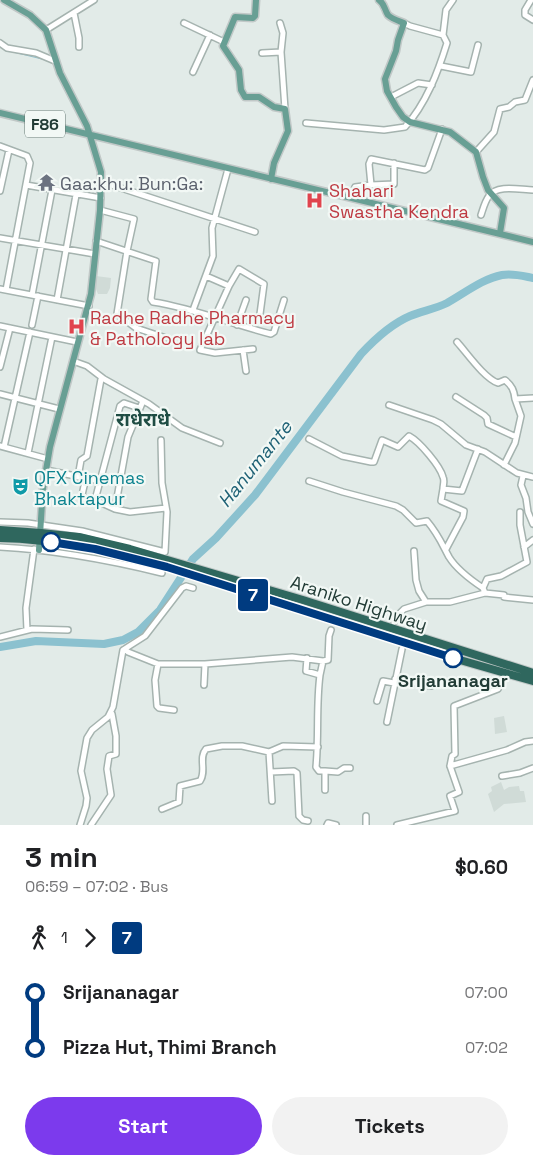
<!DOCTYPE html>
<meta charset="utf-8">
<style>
:root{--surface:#fff;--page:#f2f2f2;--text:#202124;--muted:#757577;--accent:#7c3aed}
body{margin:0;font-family:"Space Grotesk","Noto Sans Devanagari",sans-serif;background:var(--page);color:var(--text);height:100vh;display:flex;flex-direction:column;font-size:19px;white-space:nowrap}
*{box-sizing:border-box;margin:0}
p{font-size:16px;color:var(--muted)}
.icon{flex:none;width:28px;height:28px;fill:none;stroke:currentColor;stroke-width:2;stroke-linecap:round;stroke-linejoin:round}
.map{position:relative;height:825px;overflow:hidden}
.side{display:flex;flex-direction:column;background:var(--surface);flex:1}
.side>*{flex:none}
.badge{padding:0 10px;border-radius:4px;font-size:18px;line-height:32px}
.map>.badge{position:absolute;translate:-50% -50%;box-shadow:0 0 0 2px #fff}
.legs{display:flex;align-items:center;gap:8px;height:55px;padding:0 25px;font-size:16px}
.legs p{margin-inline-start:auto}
.overview{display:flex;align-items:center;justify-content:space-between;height:85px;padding:0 25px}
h1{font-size:28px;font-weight:600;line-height:38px}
.primary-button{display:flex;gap:10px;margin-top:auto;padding:10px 25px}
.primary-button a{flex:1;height:58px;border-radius:30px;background:var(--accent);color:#fff;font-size:20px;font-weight:600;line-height:58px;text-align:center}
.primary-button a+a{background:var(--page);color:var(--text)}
ul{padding:0 25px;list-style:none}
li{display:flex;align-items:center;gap:18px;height:55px;font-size:19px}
li i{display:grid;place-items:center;width:8px;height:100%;margin:0 6px;background:currentColor}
li i::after{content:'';width:12px;height:12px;margin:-6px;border:4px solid;border-radius:50%;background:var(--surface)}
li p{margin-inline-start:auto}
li:first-child i{background:linear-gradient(#0000 50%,currentColor 0)}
li:last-child i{background:linear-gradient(currentColor 50%,#0000 0)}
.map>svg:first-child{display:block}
.built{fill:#d0dbd7}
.green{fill:#bbdcc6}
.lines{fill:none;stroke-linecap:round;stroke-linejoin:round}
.stream{stroke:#8bc1cf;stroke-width:1}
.river{stroke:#8bc1cf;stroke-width:8}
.minor-casing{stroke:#a5b3af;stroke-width:8}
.major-casing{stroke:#c1c8c7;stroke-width:9}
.highway-casing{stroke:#c1c8c7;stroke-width:10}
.minor{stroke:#fff;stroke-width:5}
.major{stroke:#689f94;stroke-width:6}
.highway{stroke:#2f675e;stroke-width:8}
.line-1-casing{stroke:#fff;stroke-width:11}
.line-1{stroke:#003b80;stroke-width:8}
.stop-1-dot{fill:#fff;stroke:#003b80;stroke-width:2.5}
.labels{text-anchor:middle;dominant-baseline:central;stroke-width:4.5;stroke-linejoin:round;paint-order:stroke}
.shield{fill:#f2f8f5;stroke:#60746f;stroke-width:1}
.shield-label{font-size:16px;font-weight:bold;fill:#223c36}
.worship-label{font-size:18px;fill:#5b616d;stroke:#f2f8f5;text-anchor:start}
.health-label{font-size:18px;fill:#be3a42;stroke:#f2f8f5;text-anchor:start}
.culture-label{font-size:18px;fill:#0d838f;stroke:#f2f8f5;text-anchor:start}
.street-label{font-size:18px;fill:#223c36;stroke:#f2f8f5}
.stop-label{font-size:18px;font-weight:bold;fill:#223c36;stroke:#f2f8f5}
.neighbourhood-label{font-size:19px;font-weight:bold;fill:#1f4d44;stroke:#f2f8f5}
.water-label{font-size:19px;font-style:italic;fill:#1f6276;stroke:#f2f8f5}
</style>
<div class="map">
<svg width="533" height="825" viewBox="0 0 533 825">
<rect width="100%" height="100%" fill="#e2ebe8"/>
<!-- built -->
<path class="built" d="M 96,276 L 111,278 L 110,288 L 107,294 L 98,294 L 95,287 Z
M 504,716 L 507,732 L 495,734 L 494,718 Z
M 501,782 L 504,790 L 509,787 L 519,786 L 520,791 L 524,791 L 526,802 L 504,804 L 494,812 L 488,794 L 492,791 L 491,787 Z"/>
<!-- green -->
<path class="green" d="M 43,547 C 60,546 149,563 161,571 L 113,560 Z"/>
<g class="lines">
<!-- stream -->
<path class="stream" d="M 9,51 L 46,60"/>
<!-- river -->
<path class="river" d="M 0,647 L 36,641 L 104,644 L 123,640 L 138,632 L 160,610 L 193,559 L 216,538 L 255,495 L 361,354 C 375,339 391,324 410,316 C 422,311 435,309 447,303 C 465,293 482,279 502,275 C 513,273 523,276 533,278"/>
<defs>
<path id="minor" d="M 531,0 L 525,10 L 525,15 L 533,20
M 74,13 L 79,38 L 79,47
M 184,23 L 224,42
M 280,23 L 283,33 L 281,52 L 285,109
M 404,23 L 410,26 L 443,35 L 446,10 L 453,0
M 46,30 L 94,0
M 0,43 L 7,48 L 36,53 L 55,61
M 262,53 L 281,52
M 441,66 L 471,72 L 478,45
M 193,72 L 210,35
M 391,97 L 418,83 L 432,85
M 306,123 L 384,130 L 405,127 C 426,104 438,72 447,43 L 443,35
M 0,146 L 27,156 L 30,163 L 6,290
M 476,152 L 494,132 L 500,109 L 509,107 L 515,102 L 525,100 L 533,80
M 101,183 L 112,185 L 255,232
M 26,185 L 101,198
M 371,185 L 394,184 L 394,163
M 0,191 L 9,150
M 351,198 L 355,187 L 371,185 L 369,164 L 371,159 L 425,170 L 428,168 L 442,129
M 100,210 L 134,219 L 127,251 L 117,314 L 136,328 L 166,338
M 481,215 C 483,209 485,201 489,196 C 497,184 521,190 533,190
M 0,238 L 95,254
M 96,241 L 156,261 L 151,299 L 153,302 C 193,308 231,324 271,334 L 274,332 L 284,300
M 206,276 L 229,286
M 0,289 L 89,306
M 32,295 L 52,190
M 57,300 L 76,195
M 193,310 L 213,256 L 212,228 L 228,169
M 32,325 L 38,296
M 237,325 L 246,300
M 0,326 L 77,342
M 457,342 C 467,353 484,378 498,383 L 505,380 C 512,386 514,390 515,399
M 253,349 L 215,353 L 200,350 L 229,286 L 239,269 L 264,284 L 260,314
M 243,350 L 246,371
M 73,361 L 87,366 L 104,379 L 149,404 L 182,428 L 220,443
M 0,367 L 10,328
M 0,394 L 59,409
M 456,397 L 484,415 L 487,418 L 488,424 L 516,437
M 389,405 L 433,420 L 441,424 L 466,445 L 485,452 L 517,473 L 533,477
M 309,439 L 342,456 L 371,462 L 374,462 L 382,440 L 398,447 L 409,436 C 420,442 440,466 443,477 C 445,481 443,485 443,489 L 462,491 L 478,449
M 0,446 L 48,459
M 4,447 L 30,332
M 28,453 L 52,337
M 504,465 L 515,443 L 521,416 L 515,399 L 533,398
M 46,470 L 100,481
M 523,476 L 521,485 L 526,498 L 528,512 L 533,524
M 78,477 L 81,460 L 87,456 L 101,379 L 103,379
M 309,481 L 343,492 L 396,506 L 403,510 L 416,523 L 427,521 C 438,534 441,542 449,557 C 457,570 471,580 483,588 L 485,593
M 84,486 L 82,495 L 85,499 L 95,500 L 115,509 L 130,512 L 166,508
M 443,489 L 441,501 L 464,511 L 463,517 L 446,549
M 95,500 L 120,406 L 124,403 L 139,408
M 115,509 L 128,437 L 143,401
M 0,522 L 28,523 L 82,531 L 165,552 L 167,512 L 162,483 L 161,440
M 0,547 C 55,550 109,560 162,573
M 524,547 L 533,540
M 414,551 L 416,580 L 419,591 L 426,602
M 483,588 L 487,579 L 501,576 L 527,562 L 520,525 L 520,512
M 394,622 L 397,616 L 404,609 L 426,602 L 450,602 L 485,593 L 504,595 L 504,597 L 533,600
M 27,630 L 26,608 L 34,549
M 0,637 L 32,629 L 68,630
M 125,649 L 128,652 L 158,664 L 205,664 L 292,657 L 323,661 L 328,660 L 329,636 L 331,630
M 307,658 L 306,671 L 320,675 C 316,705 319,736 316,767 L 319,771 L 325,771 L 325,790
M 158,664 L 155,680 L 157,706 L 159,708 L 174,710
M 320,675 L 323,661
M 395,679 L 431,686
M 204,685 L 205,664
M 377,701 L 383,681 L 394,683
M 387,722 L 402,649
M 269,752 L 272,801
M 450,766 L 452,756 L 455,754 L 454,706 L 498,689 L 501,682
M 325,771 L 338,772 L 344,768 L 350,768
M 271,772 L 294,771 L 297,773 L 299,816 L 303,820 L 308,821
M 502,776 L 520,773 L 533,768
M 162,809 L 179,802 L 180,786 L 200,781 C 207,771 198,758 206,749 L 222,746 L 242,746 L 269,752 L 283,746 L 318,747
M 80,825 L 86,806 L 87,798 L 81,771 L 87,738 L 92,730 L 108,717 L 113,707 L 123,650 L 145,636 L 182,588 L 186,586 L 193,588
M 91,825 L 111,795 L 107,769 L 109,756 L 116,754 L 116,736 L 112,714
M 327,825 L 328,823 L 336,825
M 366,825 L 366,816
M 397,825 L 455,811 L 450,796 L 459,792 L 450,766 L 507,750 L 525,742 L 533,741"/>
<path id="major" d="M 4,0 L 30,15 L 46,30 L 60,73 L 87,126 L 101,172 L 100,210 L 91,294 L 50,447 L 43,488 L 39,550
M 256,0 L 255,16 L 253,18 L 235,17 L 223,46 L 239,70 L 241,90 L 245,97 L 259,97 L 274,107 L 285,109 L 288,131 L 274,163 L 271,179
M 379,0 C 385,4 384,9 388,15 C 392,19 399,21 404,23 L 398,40 L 396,51 L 385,79 L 387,91 L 396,107 L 403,117 L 410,122 L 450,132 L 476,152 L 483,177 L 488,190 L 504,208 L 500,233
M 0,113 L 533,242"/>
<path id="highway" d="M 0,530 L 41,533 L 79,537 L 130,549 L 303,600 L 533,673
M 0,538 C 57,539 112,552 167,567 L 453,658 L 533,681"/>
</defs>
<!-- minor casing -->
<use href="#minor" class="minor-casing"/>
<!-- major casing -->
<use href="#major" class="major-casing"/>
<!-- highway casing -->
<use href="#highway" class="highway-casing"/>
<!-- minor -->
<use href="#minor" class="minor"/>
<!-- major -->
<use href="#major" class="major"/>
<!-- highway -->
<use href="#highway" class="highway"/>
</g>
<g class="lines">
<defs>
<path id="line-1" d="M 51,542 L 95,549 L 167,567 L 453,658"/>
</defs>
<!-- line-1 casing -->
<use href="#line-1" class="line-1-casing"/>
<!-- line-1 -->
<use href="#line-1" class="line-1"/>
</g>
<!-- icons -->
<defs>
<symbol id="temple-bare" viewBox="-9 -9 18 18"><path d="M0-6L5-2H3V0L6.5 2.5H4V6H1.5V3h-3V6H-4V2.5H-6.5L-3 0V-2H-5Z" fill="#6b7280" stroke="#f2f8f5" stroke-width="2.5" paint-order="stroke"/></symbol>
<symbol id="hospital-bare" viewBox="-9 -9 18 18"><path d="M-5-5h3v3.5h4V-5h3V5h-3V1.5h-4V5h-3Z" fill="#e0444e" stroke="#f2f8f5" stroke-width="2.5" paint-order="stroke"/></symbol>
<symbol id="theatre-bare" viewBox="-9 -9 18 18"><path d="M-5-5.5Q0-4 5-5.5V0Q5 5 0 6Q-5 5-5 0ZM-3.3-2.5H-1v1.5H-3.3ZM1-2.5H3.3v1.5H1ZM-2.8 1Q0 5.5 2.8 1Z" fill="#0f9aa8" stroke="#f2f8f5" stroke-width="2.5" paint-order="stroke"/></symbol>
</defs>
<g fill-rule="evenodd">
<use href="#temple-bare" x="34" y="170" width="25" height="25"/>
<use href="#hospital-bare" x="302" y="188" width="25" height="25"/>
<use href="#hospital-bare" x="64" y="314" width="25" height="25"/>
<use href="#theatre-bare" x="8" y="474" width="25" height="25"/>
</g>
<!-- markers -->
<g class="stop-1-dot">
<circle cx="51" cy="542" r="9"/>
<circle cx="453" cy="658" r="9"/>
</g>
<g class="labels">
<!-- shield labels -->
<rect class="shield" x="25" y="110.5" width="40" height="27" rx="4"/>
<g class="shield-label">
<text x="45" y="124">F86</text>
</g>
<!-- worship labels -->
<g class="worship-label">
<text x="60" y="183">Gaa:khu: Bun:Ga:</text>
</g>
<!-- health labels -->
<g class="health-label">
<text x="329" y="190">Shahari<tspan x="329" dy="21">Swastha Kendra</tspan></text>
<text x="90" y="317">Radhe Radhe Pharmacy<tspan x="90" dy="21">&amp; Pathology lab</tspan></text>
</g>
<!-- culture labels -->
<g class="culture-label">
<text x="34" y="477">QFX Cinemas<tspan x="34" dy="21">Bhaktapur</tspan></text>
</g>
<!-- street labels -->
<g class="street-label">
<text transform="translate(359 603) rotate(18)">Araniko Highway</text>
</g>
<!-- stop labels -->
<g class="stop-label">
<text x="453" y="680">Srijananagar</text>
</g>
<!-- neighbourhood labels -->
<g class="neighbourhood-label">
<text x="143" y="419">राधेराधे</text>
</g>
<!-- water labels -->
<g class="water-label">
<text transform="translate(255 464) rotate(-51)">Hanumante</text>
</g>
</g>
</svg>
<b class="badge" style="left:253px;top:595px;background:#003b80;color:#fff">7</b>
</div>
<section class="side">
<div class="overview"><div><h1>3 min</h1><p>06:59 – 07:02 · Bus</p></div><b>$0.60</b></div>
<div class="legs"><svg class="icon" aria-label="walk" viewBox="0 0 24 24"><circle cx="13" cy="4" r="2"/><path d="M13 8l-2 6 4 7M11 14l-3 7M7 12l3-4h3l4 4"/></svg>1<svg class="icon" aria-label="forward" viewBox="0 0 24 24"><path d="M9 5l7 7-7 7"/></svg><b class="badge" style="background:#003b80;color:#fff">7</b></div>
<ul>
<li><i style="color:#003b80"></i><b>Srijananagar</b><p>07:00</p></li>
<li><i style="color:#003b80"></i><b>Pizza Hut, Thimi Branch</b><p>07:02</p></li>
</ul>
<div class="primary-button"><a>Start</a><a>Tickets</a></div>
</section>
